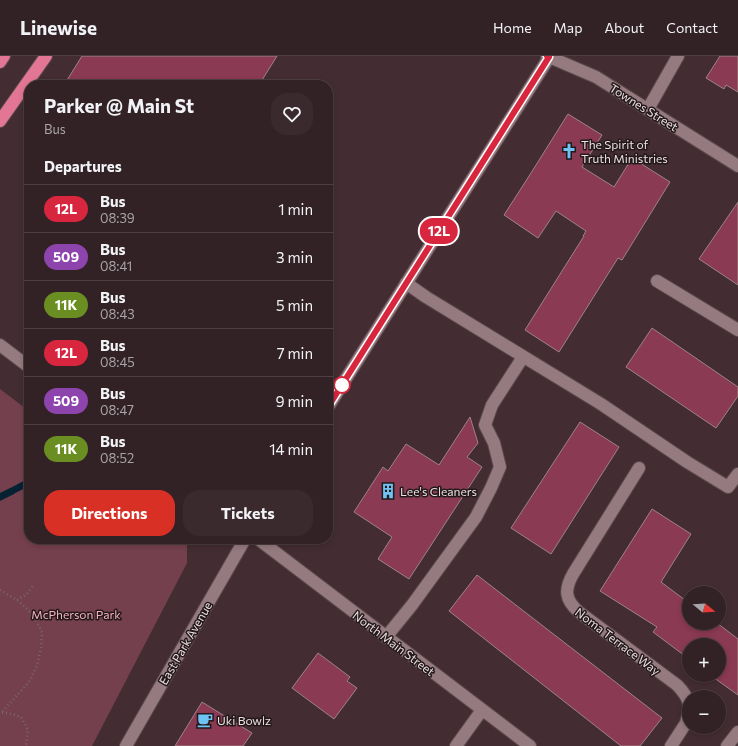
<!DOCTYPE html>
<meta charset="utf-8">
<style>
:root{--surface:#322226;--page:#3a2a2e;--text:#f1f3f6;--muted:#a8a4a7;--line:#4d3f43;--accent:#d93025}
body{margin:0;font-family:Commissioner,sans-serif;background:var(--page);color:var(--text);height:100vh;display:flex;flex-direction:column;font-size:15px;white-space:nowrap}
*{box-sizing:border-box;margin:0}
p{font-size:13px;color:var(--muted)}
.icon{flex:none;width:22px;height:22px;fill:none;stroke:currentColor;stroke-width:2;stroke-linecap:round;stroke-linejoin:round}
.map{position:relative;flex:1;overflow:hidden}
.sheet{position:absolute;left:24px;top:24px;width:309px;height:464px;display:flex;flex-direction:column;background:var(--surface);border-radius:16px;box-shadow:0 2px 6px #0003,0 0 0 1px var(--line)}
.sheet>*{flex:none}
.badge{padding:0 8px;border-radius:13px;font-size:14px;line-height:26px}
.needle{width:26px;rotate:108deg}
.fabs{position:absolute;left:682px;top:530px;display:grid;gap:8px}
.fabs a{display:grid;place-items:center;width:44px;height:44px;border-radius:50%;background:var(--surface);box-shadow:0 2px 6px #0003,0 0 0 1px var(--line);font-size:20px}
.map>.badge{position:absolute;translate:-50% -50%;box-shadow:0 0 0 2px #fff}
h2{padding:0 20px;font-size:15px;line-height:36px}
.round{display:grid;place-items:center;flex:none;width:42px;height:42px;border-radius:16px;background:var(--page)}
.overview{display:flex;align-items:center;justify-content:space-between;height:68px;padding:0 20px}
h1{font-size:19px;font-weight:700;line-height:30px}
.action{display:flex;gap:8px;margin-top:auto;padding:8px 20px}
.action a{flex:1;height:46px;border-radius:16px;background:var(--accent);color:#fff;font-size:16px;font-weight:700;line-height:46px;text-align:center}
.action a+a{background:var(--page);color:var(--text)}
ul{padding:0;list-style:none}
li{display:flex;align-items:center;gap:12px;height:48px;padding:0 20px;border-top:1px solid var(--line)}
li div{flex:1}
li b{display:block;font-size:15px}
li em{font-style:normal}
li .badge{min-width:44px;font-weight:700;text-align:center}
header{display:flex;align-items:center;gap:24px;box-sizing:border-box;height:56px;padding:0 20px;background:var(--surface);border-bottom:1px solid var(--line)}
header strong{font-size:19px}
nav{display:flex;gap:22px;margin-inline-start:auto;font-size:14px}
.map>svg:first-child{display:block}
.green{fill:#75404e}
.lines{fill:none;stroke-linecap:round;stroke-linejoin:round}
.stream{stroke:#062232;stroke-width:7}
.building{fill:#8b3a53;stroke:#9c8388}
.minor-casing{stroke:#5c4a4e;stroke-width:14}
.highway-casing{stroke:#5c4a4e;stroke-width:14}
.path{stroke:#79666a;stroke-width:2.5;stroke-dasharray:1 3;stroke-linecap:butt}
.minor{stroke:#957b80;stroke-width:12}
.highway{stroke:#e27694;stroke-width:12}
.line-casing{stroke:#fff;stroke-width:9}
.line{stroke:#d7263d;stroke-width:6}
.stop-dot{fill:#fff;stroke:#d7263d;stroke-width:2}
.labels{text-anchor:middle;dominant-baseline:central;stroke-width:3;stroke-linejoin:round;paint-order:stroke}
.street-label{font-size:12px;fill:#eddfe2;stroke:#23191b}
.poi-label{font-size:12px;fill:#eddfe2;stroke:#23191b;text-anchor:start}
.park-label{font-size:12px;fill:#f8b1c1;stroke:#23191b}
</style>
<header>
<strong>Linewise</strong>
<nav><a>Home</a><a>Map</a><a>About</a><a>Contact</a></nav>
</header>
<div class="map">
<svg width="738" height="690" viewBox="0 0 738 690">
<rect width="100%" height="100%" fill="#432d32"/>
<!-- green -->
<path class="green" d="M 0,333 L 29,355 L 29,483 L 187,483 L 187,507 L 92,690 L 0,690 Z"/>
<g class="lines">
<!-- stream -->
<path class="stream" d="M 0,441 L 12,435 L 29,426"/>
</g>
<!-- building -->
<path class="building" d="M 82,0 L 277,0 L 259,29 L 64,29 Z
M 720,0 L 738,0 L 738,36 L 726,29 L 724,33 L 706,22 Z
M 568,58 L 602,79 L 582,111 L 614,131 L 632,102 L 670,126 L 622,204 L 618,202 L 559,296 L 525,274 L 584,180 L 583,180 L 586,175 L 556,155 L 538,182 L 504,159 L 531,117 Z
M 738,146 L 738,229 L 699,203 Z
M 652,272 L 738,331 L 738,340 L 716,372 L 626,311 Z
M 470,361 L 478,387 L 467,401 L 482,411 L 409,523 L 378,503 L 392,481 L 354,456 L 383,411 L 388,415 L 406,388 L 439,409 Z
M 580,366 L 619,391 L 551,498 L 511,472 Z
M 652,453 L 691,478 L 661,526 L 689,547 L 689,567 L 717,567 L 738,583 L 738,639 L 710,619 L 719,619 L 719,589 L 689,589 L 689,603 L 653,576 L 657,571 L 600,535 Z
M 477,519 L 662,662 L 640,690 L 621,690 L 449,555 Z
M 318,597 L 350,621 L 347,625 L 357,632 L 334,663 L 292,632 Z
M 202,646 L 252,677 L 243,690 L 175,690 Z"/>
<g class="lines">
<defs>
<path id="minor" d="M 547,0 L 596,21 L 738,110
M 648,53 L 678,0
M 657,225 L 738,274
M 406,227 L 426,241 L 601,348 L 687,406 L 728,431 L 738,418
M 0,289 L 29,311
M 328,351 L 550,0
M 639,412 L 573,518 C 564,534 565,544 579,556 L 677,629 C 683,635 687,640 689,648
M 258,483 L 530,690
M 386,581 L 412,549 L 476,461 L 491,432 L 500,411 L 494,387 L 485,369 L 492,349 L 523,301
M 126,690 L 245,483
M 456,690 L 482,654
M 671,690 L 686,667 L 689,654
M 727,690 L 738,676"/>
<path id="highway" d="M 0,6 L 4,0
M 0,65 L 46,0"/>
</defs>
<!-- minor casing -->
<use href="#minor" class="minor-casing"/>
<!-- highway casing -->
<use href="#highway" class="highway-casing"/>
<!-- path -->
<path class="path" d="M 0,534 L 17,544 L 28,554 L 36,563 L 42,577 L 41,592 L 37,610 L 29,626 L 2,656 L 0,656
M 17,544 L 27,538 L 33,530
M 2,657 L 8,657 L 21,661 L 28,674 L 26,688 L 24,690"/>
<!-- minor -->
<use href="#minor" class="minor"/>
<!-- highway -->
<use href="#highway" class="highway"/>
</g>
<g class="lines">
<defs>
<path id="line" d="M 328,351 L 549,1 L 547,0"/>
</defs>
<!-- line casing -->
<use href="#line" class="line-casing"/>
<!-- line -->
<use href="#line" class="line"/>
</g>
<!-- icons -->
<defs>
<symbol id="church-bare" viewBox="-9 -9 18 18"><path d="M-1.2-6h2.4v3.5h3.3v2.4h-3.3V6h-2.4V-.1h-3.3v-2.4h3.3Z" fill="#6fc2f4" stroke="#23191b" stroke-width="2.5" paint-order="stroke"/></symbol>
<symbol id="building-bare" viewBox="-9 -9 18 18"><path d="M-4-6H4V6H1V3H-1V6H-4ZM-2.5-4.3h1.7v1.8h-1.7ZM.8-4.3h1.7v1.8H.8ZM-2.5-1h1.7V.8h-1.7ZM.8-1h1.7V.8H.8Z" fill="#6fc2f4" stroke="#23191b" stroke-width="2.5" paint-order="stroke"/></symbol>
<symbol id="cafe-bare" viewBox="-9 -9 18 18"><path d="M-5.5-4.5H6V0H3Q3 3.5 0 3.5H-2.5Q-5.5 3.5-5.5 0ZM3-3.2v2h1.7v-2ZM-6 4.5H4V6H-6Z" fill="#6fc2f4" stroke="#23191b" stroke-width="2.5" paint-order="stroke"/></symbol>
</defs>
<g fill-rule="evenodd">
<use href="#church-bare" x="558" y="84" width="22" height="22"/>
<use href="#building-bare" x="377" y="424" width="22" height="22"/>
<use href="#cafe-bare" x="194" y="653" width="22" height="22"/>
</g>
<!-- markers -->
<circle class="stop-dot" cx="342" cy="329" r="8"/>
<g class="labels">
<!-- street labels -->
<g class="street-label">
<text transform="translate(644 51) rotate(32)">Townes Street</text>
<text transform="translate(618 585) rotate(37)">Noma Terrace Way</text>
<text transform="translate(185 587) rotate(-60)">East Park Avenue</text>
<text transform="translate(394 587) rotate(37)">North Main Street</text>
</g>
<!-- poi labels -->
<g class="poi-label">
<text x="581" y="88">The Spirit of<tspan x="581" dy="14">Truth Ministries</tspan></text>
<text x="400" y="435">Lee's Cleaners</text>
<text x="217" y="664">Uki Bowlz</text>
</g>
<!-- park labels -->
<g class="park-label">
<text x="76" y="558">McPherson Park</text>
</g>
</g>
</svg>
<div class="fabs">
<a><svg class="needle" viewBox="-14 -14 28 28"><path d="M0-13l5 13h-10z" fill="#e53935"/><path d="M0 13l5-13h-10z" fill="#a8a4a7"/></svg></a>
<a>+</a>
<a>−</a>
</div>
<b class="badge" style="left:439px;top:175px;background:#d7263d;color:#fff">12L</b>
<section class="sheet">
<div class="overview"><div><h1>Parker @ Main St</h1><p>Bus</p></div><a class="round"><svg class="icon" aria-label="heart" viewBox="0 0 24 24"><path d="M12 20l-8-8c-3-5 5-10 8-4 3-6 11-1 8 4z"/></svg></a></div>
<h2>Departures</h2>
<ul>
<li><span class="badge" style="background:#d7263d;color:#fff">12L</span><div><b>Bus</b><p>08:39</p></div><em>1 min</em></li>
<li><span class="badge" style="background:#8e44ad;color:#fff">509</span><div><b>Bus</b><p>08:41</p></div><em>3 min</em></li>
<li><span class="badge" style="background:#6b8e23;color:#fff">11K</span><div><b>Bus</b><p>08:43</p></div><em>5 min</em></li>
<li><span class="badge" style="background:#d7263d;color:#fff">12L</span><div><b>Bus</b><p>08:45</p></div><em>7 min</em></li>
<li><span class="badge" style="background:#8e44ad;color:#fff">509</span><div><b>Bus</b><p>08:47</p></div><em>9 min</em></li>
<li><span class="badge" style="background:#6b8e23;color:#fff">11K</span><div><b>Bus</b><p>08:52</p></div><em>14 min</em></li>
</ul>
<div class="action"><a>Directions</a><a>Tickets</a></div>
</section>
</div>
